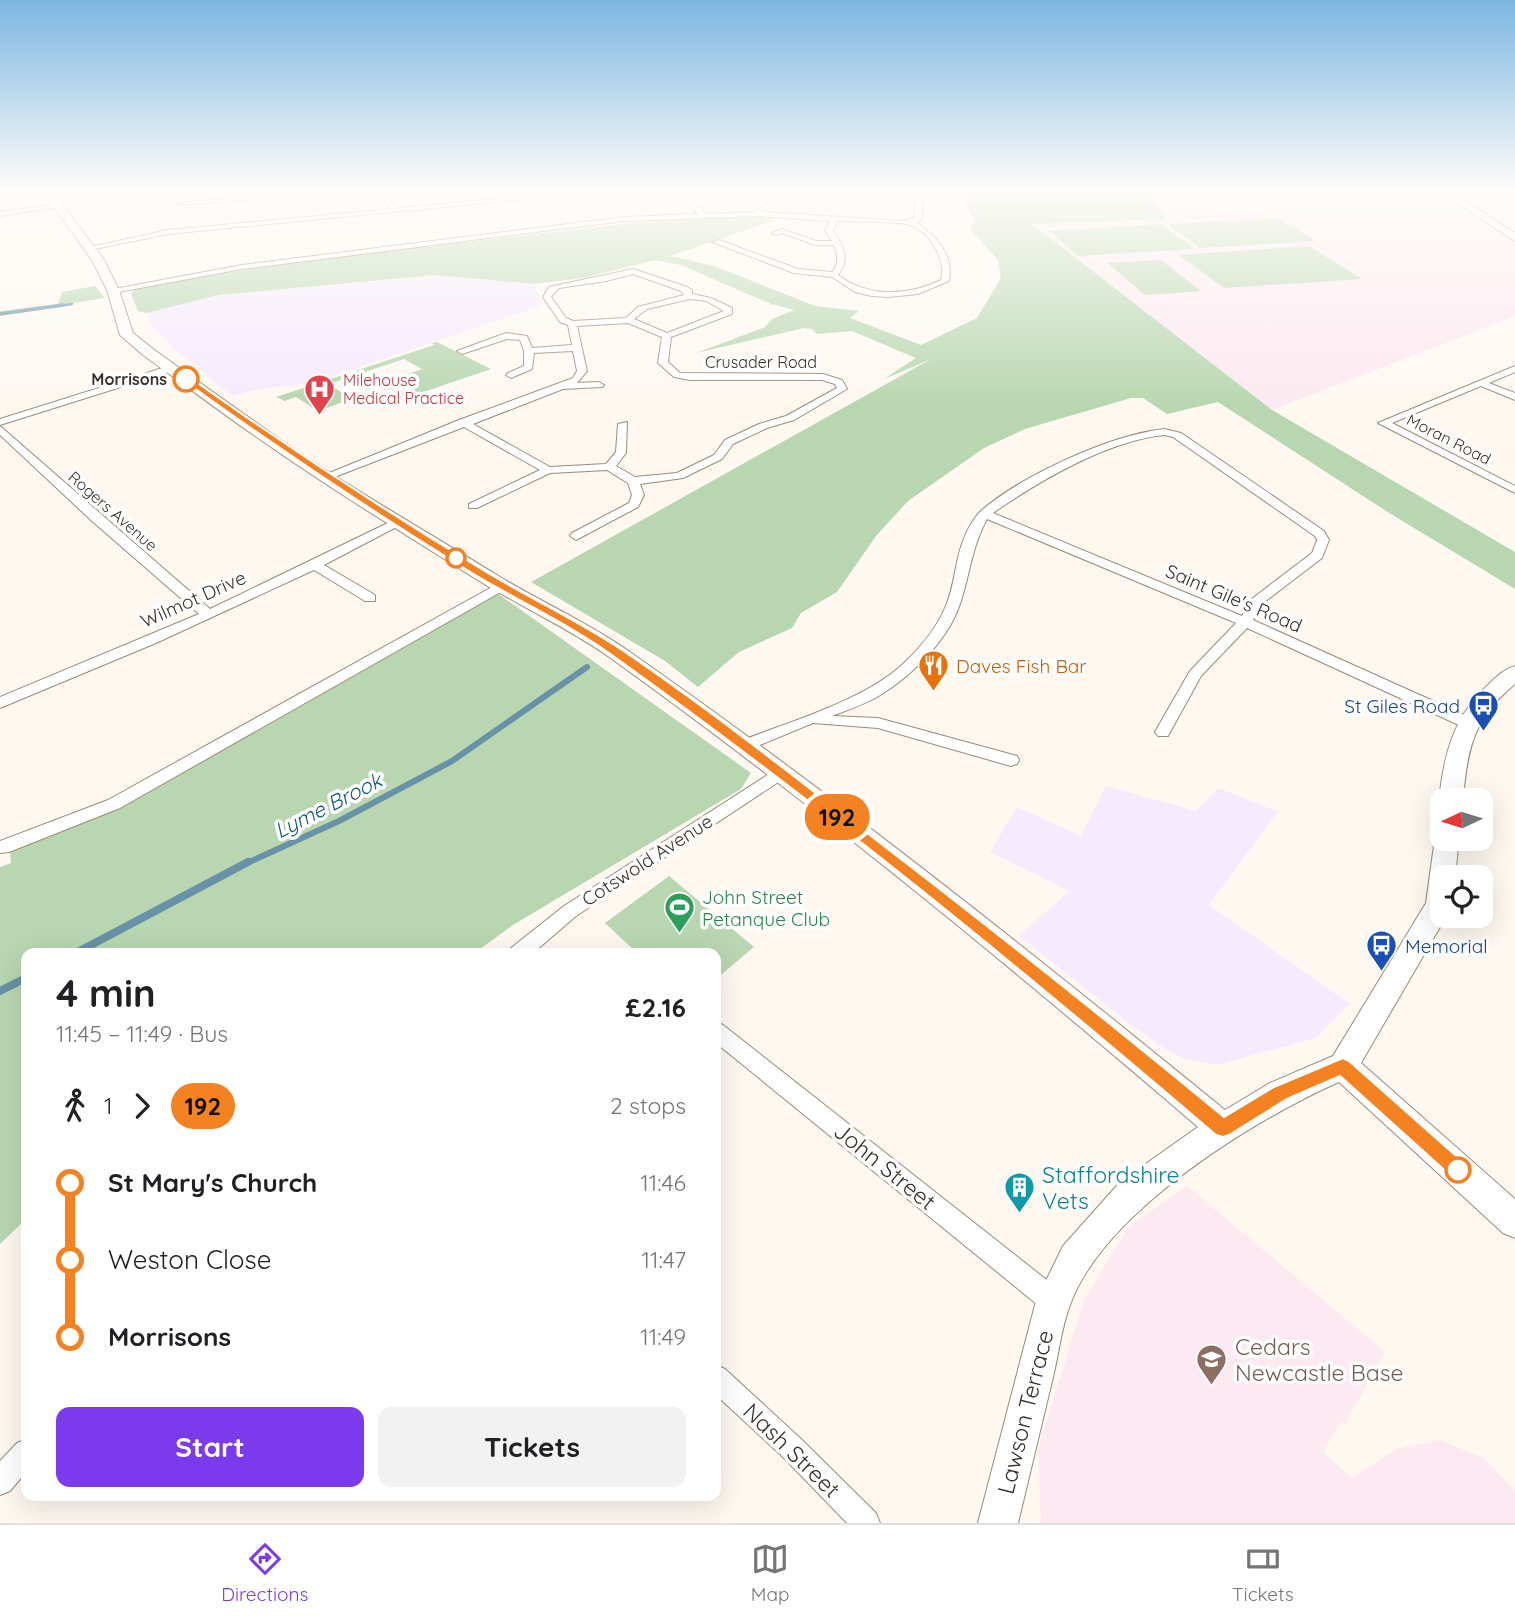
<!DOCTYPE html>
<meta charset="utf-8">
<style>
:root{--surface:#fff;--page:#f2f2f2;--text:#202124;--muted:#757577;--line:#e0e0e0;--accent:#7c3aed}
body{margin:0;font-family:Quicksand,sans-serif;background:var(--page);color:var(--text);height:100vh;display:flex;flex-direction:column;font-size:26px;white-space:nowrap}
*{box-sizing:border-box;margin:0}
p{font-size:23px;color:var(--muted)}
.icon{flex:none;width:38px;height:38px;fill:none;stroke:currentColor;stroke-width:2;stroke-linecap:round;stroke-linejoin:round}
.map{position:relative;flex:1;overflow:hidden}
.drawer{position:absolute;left:21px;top:948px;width:700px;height:553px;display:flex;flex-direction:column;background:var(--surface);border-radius:14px;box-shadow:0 7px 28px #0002}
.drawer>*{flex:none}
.badge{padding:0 14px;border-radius:23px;font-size:24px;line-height:46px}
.needle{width:46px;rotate:266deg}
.fabs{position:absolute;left:1430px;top:788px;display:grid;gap:14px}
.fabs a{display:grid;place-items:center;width:63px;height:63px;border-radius:14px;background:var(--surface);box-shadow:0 7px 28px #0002;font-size:35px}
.map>.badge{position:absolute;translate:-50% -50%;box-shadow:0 0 0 4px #fff}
.legs{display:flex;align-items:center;gap:10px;height:77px;padding:0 35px;font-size:23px}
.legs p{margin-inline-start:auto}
.overview{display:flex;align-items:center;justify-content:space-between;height:119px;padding:0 35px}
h1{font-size:38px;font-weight:700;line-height:52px}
.button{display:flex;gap:14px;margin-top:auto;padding:14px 35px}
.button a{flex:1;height:80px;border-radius:14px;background:var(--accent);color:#fff;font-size:28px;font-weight:700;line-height:80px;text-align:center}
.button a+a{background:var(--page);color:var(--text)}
ul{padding:0 35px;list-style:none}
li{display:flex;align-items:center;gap:24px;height:77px;font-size:26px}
li i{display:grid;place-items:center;width:10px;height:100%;margin:0 9px;background:currentColor}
li i::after{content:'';width:18px;height:18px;margin:-9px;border:5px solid;border-radius:50%;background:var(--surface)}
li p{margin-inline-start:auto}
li:first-child i{background:linear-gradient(#0000 50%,currentColor 0)}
li:last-child i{background:linear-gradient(currentColor 50%,#0000 0)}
.dock{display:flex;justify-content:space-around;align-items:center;height:98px;border-top:2px solid var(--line);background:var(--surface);font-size:19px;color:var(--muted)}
.dock a{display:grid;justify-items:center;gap:4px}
.dock .active{color:var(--accent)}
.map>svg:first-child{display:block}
.commercial{fill:#f5eafe}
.education{fill:#fce9f1}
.green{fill:#b8d7b0}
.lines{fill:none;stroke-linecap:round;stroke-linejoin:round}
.stream-far3{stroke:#6892a7;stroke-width:2.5}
.stream-far2{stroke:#6892a7;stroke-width:3.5}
.stream-far1{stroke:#6892a7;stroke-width:6}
.stream{stroke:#6892a7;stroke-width:8}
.minor-casing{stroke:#9a8b7b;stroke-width:2}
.secondary-casing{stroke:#9a8b7b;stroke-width:2}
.minor{fill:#fff;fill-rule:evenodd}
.secondary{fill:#fff;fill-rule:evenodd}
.line-1{fill:#f58220;stroke:#fff;stroke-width:2}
.stop-1-dot{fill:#fff;stroke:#f58220;stroke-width:3.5}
.labels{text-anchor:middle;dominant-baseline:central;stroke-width:7;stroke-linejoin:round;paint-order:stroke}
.far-street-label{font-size:16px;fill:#38322b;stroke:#fff}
.far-stop-label{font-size:16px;font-weight:bold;fill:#38322b;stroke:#fff;text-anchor:end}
.far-health-label{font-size:16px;fill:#be3a42;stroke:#fff;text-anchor:start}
.street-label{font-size:19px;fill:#38322b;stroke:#fff}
.food-label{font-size:19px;fill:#c56008;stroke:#fff;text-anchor:start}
.transit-label{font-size:19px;fill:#164399;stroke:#fff;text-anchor:end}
.leisure-label{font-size:19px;fill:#27864d;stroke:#fff;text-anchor:start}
.water-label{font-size:21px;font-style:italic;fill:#0e5d7d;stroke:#fff}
.near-street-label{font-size:23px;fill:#38322b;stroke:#fff}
.near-culture-label{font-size:23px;fill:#0d838f;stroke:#fff;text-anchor:start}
.near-education-label{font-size:23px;fill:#785e54;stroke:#fff;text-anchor:start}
</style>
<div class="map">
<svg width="1515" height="1523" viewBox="0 0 1515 1523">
<rect width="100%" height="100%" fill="#fef8f1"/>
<!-- commercial -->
<path class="commercial" d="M 446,275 L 534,284 L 543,305 L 312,383 L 254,390 L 233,396 L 174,349 L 151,325 L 146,313 L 218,295 Z
M 1106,786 L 1196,811 L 1218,788 L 1278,812 L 1209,905 L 1350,1004 L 1316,1038 L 1216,1065 L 1184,1059 L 1162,1047 L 1126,1021 L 1019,936 L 1069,891 L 990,852 L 1017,807 L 1081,836 Z"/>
<!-- education -->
<path class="education" d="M 1150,192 L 1432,192 L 1515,243 L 1515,316 L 1272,410 L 1031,223 L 1165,219 Z
M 1187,1186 L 1385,1352 L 1345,1424 L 1341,1421 L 1323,1452 L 1352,1478 L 1396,1449 L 1439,1440 L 1484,1458 L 1515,1491 L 1515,1523 L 1041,1523 L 1038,1449 L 1084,1300 L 1129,1226 Z"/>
<!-- green -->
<path class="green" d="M 958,192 L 1150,192 L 1166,219 L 1032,224 L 1272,410 L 1515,552 L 1515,589 L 1386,511 L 1218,402 L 1167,414 L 1143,398 L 1131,398 L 1025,429 L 984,448 L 908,501 L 876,536 L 837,592 L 801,613 L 792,628 L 739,652 L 698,687 L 665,661 L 531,582 L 931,359 L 884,379 L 916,358 L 852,331 L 817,334 L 812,329 L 804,328 L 696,353 L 765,327 L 772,319 L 794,310 L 771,304 L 681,265 L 655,260 L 583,278 L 534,284 L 436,275 L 218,295 L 146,313 L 138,311 L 131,294 L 136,288 C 257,266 378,252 500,238 C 595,228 684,213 781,218 L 670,256 L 714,266 L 815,306 L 859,311 L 850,318 L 921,345 L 977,318 L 1001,278 L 998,260 L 970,229 L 975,221 Z
M 1277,218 L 1316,241 L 1200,248 L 1167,224 Z
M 1161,224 L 1195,249 L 1078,256 L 1049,231 Z
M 1309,246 L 1362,279 L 1224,288 L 1179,255 Z
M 1161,260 L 1201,291 L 1145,295 L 1108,263 Z
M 95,286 L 105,298 L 0,314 L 0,311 L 58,304 L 62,292 Z
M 437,342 L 491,369 L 403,399 L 394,394 L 408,388 L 402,385 L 387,390 L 378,385 L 422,369 L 404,359 L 329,384 L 351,399 L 318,411 L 296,397 L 285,401 L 276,397 L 434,345 L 432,343 Z
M 497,593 L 751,773 L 741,789 L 513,925 L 473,954 L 26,954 L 26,1219 L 0,1244 L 0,867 L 11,863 L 10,851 L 105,813 Z
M 669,876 L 754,947 L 716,979 L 716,954 L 638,954 L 605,923 Z"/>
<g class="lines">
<!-- stream-far3 -->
<path class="stream-far3" d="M 51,307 L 72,304"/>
<!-- stream-far2 -->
<path class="stream-far2" d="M 0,314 L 63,305"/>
<!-- stream-far1 -->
<path class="stream-far1" d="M 245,864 L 339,821 L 452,761 L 587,667"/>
<!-- stream -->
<path class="stream" d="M 74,954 L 248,862
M 0,991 L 26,978"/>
<defs>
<path id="minor" d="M 378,192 L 384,192 L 397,208 L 572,192 L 596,192 L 168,234 L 90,250 L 86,248 L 168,230 L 391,209 Z
M 677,192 L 684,192 L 706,214 L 754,212 L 776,198 L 806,192 L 828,192 L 781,201 L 762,212 L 903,221 L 914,218 L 916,192 L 922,192 L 922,218 L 917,223 C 937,237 954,255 949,281 L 918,294 L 888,297 L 872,296 L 855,292 L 832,277 L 794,273 L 712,242 L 719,240 L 798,269 L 832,272 C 839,264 838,255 834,245 L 815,245 L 782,233 L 776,235 L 772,233 L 782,229 L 816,241 L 832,241 L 825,231 L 830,221 L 756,216 L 624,221 L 242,269 L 113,293 L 109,290 L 242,265 L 624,217 L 698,214 ZM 837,221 C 853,222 898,221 910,225 C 931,232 946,260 941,280 C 908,296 869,298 838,275 C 851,258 843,245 833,231 Z
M 269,195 L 267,198 L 181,205 L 178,203 Z
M 59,204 L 57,207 L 0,216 L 0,212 Z
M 633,269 L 687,287 L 692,290 L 692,294 L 711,298 L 732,308 L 732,314 L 671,337 L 668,362 L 680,373 L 823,374 L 842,380 L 847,389 L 794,420 L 767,428 L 733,444 L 722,459 L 683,478 L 640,484 L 644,495 L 638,507 L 576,540 L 570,536 L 572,533 L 629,503 L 632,495 L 628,483 L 607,470 L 550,473 L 477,508 L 469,508 L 469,504 L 540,470 L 464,427 L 332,478 L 322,476 L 459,420 L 573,378 L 577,371 L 573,351 L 534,353 L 532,369 L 511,378 L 506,375 L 508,373 L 524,366 L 524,351 L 520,340 L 507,339 L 462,354 L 457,351 L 506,333 L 527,336 L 532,348 L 572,345 L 568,325 L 560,322 L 543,297 L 549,287 ZM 633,274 L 681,291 L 684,295 L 638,307 L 626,318 L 573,321 L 566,318 L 551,297 L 559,288 L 606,281 ZM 690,299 L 706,301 L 724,311 L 667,333 L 634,319 L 647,309 ZM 628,323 L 662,337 L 658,363 L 674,377 L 690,380 L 822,380 L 835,384 L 837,388 L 786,416 L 759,424 L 725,440 L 714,455 L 677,473 L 635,477 L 616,466 L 626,453 L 627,422 L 618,424 L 616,452 L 606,464 L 550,467 L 473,424 L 563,389 L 602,387 L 604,385 L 599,382 L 577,383 L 587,371 L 577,326 Z
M 172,365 L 177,368 L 175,370 L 0,425 L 0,419 Z
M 1515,366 L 1515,372 L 1489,383 L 1515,393 L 1515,400 L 1481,386 L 1392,423 L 1515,486 L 1515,493 L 1378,423 Z
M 0,426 L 210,609 L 394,520 L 398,519 L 404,523 L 324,565 L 375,595 L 375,601 L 365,601 L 314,570 L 156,643 L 0,708 L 0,697 L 199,614 L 92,521 L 0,435 Z
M 1164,429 L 1181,433 L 1324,531 L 1329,540 L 1322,558 L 1263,603 L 1253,620 L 1471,718 L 1474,722 L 1471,726 L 1461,726 L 1247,628 L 1201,676 L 1168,736 L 1158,736 L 1155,732 L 1190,671 L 1236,623 L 987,519 C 972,546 970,573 961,601 C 949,640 911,677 877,697 C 863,705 847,710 832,716 L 878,718 L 1017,756 L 1019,760 L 1017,764 L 1011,766 L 878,728 L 813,723 L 748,750 L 738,750 L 735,746 L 738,742 C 788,722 866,700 904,663 C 921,647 939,625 947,603 C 955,583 955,561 963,541 C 966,532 974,517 982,510 C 1023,475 1110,435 1164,429 ZM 1164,435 L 1173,437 L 1315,536 L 1317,540 L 1312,553 L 1253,598 L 1242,616 L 993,513 C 1039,481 1107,441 1164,435 Z
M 501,582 L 506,583 L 506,589 L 120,808 L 9,852 L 0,853 L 0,841 L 108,800 Z
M 780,767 L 788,773 L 786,777 L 576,916 L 532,954 L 509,954 L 511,948 L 564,906 Z
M 716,1022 L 723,1025 L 1062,1292 L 1065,1301 L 1062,1310 L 1053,1313 L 1044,1310 L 716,1043 Z
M 716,1365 L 725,1369 L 801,1439 L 876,1513 L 880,1523 L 847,1523 L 783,1457 L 716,1395 Z
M 26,1439 L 26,1472 L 10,1491 L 0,1495 L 0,1461 L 17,1443 Z"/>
<path id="secondary" d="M 43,192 L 53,192 L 104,260 L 119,290 L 133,333 L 153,349 C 203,385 253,421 304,456 C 366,497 432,535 495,574 C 539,601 585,621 627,650 C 833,794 1030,951 1225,1110 L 1270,1083 L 1333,1056 L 1426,903 L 1435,838 L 1438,831 L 1442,830 L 1442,838 L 1459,838 L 1455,877 L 1442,877 L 1442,915 L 1447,915 L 1361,1063 L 1515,1199 L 1515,1238 L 1503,1233 L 1339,1082 C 1253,1120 1103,1213 1070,1305 C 1062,1326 1059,1351 1054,1373 C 1042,1423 1030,1473 1018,1523 L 978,1523 L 1036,1301 L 1063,1246 L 1120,1182 L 1198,1127 C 1009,965 815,805 612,659 C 569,628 521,607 476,579 C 415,540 353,503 293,462 C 242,428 193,391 143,355 L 120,335 L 107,290 L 92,260 Z
M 1439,192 L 1451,192 L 1515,233 L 1515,241 Z
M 1515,666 L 1515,684 C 1474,718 1467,748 1463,800 L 1442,800 L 1442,805 L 1439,800 C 1444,755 1453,717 1488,685 C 1496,677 1504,669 1515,666 Z"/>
</defs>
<!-- minor casing -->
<use href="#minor" class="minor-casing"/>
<!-- secondary casing -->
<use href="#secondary" class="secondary-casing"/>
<!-- minor -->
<use href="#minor" class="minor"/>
<!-- secondary -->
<use href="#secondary" class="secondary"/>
</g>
<!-- sky -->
<linearGradient id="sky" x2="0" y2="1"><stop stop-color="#7db7e3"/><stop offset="0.47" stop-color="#fffcf9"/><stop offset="1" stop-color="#fffcf9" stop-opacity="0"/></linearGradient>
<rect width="1515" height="405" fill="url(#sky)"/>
<!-- line-1 -->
<path class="line-1" d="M 183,377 L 189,377 C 285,445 382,509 483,570 C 529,598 577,620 622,650 C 703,705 781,766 858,826 C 982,921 1104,1018 1224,1117 L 1274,1087 L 1343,1058 L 1349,1061 L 1464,1163 L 1467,1170 L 1464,1176 L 1458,1179 L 1451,1176 L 1340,1076 L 1287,1099 L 1229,1135 L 1223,1137 L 1216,1135 C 1022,969 824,807 616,658 C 571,625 520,602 472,573 C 373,512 277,448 183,380 Z"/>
<!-- icons -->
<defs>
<symbol id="hospital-pin" viewBox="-11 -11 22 30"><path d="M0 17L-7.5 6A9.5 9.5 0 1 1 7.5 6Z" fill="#e0444e" stroke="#fff"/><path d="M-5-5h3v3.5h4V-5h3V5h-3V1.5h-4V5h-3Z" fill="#fff"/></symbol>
<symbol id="restaurant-pin" viewBox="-11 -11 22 30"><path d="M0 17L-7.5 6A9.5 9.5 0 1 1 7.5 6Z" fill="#e8710a" stroke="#fff"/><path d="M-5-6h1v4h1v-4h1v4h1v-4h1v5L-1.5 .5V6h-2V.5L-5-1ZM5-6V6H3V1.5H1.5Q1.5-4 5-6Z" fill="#fff"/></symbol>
<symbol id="bus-pin" viewBox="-11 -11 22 30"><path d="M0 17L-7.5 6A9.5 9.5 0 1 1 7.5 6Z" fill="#1a4fb4" stroke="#fff"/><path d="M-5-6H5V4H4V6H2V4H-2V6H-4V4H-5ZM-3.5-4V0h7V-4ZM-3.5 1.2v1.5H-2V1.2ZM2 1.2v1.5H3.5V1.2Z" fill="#fff"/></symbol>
<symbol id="stadium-pin" viewBox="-11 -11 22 30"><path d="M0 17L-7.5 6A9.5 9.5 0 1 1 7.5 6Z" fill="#2e9e5b" stroke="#fff"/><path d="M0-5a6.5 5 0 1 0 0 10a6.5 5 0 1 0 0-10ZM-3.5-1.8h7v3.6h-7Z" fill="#fff"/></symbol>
<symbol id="building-pin" viewBox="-11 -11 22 30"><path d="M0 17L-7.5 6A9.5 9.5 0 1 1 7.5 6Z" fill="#0f9aa8" stroke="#fff"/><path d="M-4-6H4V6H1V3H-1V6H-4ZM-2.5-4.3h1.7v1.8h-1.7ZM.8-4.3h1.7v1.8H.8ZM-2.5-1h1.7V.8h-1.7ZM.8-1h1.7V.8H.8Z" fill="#fff"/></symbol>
<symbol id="school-pin" viewBox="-11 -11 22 30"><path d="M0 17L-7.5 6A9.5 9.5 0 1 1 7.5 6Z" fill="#8d6e63" stroke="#fff"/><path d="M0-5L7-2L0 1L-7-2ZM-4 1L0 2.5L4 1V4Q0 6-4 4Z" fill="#fff"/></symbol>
</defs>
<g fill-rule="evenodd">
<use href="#hospital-pin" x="302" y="372" width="35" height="47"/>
<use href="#restaurant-pin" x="916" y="648" width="35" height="47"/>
<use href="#bus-pin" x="1466" y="688" width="35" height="47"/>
<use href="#stadium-pin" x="662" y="890" width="35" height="47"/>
<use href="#bus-pin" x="1364" y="928" width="35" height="47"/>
<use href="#building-pin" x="1002" y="1170" width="35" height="47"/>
<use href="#school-pin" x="1194" y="1342" width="35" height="47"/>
</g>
<!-- markers -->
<g class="stop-1-dot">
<circle cx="186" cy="379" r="12"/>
<circle cx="456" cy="558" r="9"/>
<circle cx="1458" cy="1170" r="12"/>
</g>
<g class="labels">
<!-- far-street labels -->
<g class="far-street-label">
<text x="761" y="362">Crusader Road</text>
<text transform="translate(1449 439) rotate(27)">Moran Road</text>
<text transform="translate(113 511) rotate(41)">Rogers Avenue</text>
</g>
<!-- far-stop labels -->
<g class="far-stop-label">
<text x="167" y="379">Morrisons</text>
</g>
<!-- far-health labels -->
<g class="far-health-label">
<text x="343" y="380">Milehouse<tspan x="343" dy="18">Medical Practice</tspan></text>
</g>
<!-- street labels -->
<g class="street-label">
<text transform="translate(1234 598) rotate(23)">Saint Gile's Road</text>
<text transform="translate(193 599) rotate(-24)">Wilmot Drive</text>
<text transform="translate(647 860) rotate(-33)">Cotswold Avenue</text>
</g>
<!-- food labels -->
<g class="food-label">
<text x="956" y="666">Daves Fish Bar</text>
</g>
<!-- transit labels -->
<g class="transit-label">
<text x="1460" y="706">St Giles Road</text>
<text x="1405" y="946" text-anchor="start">Memorial</text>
</g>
<!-- leisure labels -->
<g class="leisure-label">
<text x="702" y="897">John Street<tspan x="702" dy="22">Petanque Club</tspan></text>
</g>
<!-- water labels -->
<g class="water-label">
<text transform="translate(328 805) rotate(-27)">Lyme Brook</text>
</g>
<!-- near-street labels -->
<g class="near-street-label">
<text transform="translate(885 1166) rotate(39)">John Street</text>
<text transform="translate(1025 1412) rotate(-76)">Lawson Terrace</text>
<text transform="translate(792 1450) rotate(44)">Nash Street</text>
</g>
<!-- near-culture labels -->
<g class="near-culture-label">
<text x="1042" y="1174">Staffordshire<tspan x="1042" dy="26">Vets</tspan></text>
</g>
<!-- near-education labels -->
<g class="near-education-label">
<text x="1235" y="1346">Cedars<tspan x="1235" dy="26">Newcastle Base</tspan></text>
</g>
</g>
</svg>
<div class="fabs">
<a><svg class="needle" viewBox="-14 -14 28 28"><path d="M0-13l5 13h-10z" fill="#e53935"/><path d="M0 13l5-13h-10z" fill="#757577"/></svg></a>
<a><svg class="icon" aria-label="locate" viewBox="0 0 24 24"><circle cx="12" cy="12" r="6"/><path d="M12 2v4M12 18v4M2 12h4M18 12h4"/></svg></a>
</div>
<b class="badge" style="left:837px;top:817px;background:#f58220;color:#111">192</b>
<section class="drawer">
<div class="overview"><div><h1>4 min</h1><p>11:45 – 11:49 · Bus</p></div><b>£2.16</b></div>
<div class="legs"><svg class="icon" aria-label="walk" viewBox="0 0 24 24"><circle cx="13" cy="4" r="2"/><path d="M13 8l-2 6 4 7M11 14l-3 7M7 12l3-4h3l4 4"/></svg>1<svg class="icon" aria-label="forward" viewBox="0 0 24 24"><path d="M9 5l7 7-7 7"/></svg><b class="badge" style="background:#f58220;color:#111">192</b><p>2 stops</p></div>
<ul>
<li><i style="color:#f58220"></i><b>St Mary's Church</b><p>11:46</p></li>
<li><i style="color:#f58220"></i><span>Weston Close</span><p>11:47</p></li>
<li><i style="color:#f58220"></i><b>Morrisons</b><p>11:49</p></li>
</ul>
<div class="button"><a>Start</a><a>Tickets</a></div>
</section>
</div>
<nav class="dock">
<a class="active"><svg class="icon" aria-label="directions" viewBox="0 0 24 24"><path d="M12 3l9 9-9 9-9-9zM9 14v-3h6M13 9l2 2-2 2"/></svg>Directions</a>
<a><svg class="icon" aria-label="map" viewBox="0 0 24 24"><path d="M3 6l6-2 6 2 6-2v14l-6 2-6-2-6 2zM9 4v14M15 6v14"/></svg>Map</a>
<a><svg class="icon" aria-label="tickets" viewBox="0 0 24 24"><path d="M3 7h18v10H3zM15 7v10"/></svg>Tickets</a>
</nav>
